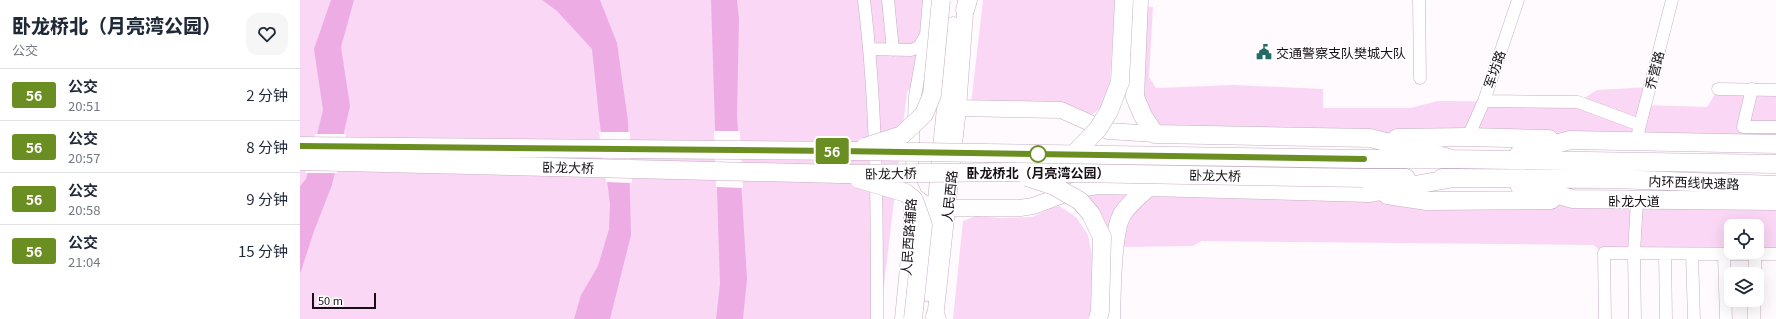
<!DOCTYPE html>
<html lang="zh">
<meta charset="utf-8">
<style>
:root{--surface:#fff;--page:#f6f6f7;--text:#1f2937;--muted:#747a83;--line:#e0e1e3}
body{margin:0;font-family:Georgia,"Noto Sans SC",serif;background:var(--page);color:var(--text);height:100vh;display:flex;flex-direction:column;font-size:15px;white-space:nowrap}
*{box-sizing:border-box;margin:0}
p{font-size:13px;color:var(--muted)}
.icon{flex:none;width:22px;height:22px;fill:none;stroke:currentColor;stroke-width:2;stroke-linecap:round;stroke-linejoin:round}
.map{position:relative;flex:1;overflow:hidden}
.panel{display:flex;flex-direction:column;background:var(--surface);width:300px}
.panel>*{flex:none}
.badge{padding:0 8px;border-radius:3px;font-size:14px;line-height:26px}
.tools{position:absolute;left:1424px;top:219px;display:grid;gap:8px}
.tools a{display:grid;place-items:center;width:40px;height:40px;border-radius:8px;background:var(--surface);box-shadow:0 4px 16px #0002;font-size:20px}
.scale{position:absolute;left:12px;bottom:10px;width:64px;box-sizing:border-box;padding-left:4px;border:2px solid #160f15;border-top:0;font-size:11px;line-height:14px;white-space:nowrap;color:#160f15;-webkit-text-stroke:3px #fff;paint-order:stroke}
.map>.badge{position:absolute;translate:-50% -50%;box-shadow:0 0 0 2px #fff}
.round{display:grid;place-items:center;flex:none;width:42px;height:42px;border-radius:12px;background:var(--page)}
.summary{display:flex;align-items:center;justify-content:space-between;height:68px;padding:0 12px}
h1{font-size:19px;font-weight:800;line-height:30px}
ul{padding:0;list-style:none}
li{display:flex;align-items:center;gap:12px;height:52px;padding:0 12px;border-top:1px solid var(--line)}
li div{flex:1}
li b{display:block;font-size:15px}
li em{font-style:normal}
li .badge{min-width:44px;font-weight:700;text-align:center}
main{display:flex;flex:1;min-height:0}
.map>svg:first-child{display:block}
.green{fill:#fad7f5;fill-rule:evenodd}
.water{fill:#edade4}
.pier{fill:#fffafe}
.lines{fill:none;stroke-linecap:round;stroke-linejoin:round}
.minor-casing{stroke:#c6afc2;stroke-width:13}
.major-casing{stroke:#c6afc2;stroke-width:17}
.highway-casing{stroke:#c6afc2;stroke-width:19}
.minor{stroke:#fff;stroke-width:12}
.major{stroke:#fff;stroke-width:16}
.highway{stroke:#fff;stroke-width:18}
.highway-bridge-casing{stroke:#c6afc2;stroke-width:19;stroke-linecap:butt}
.highway-bridge{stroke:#fff;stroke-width:18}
.line-casing{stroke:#fff;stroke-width:9}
.line{stroke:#6b8e23;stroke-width:6}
.stop-dot{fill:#fff;stroke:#6b8e23;stroke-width:2}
.labels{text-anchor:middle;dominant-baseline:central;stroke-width:3;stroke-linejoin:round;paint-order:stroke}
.poi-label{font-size:13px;fill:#160f15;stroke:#fff;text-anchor:start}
.street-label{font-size:13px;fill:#160f15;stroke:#fff}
.stop-label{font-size:13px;font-weight:bold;fill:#160f15;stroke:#fff}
</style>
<main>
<section class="panel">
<div class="summary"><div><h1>卧龙桥北（月亮湾公园）</h1><p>公交</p></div><a class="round"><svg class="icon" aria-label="heart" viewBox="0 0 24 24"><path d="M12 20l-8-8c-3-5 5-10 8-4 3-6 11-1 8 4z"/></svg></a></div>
<ul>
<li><span class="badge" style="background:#6b8e23;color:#fff">56</span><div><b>公交</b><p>20:51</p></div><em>2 分钟</em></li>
<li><span class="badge" style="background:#6b8e23;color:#fff">56</span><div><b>公交</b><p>20:57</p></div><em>8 分钟</em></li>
<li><span class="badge" style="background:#6b8e23;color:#fff">56</span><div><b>公交</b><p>20:58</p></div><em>9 分钟</em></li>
<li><span class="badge" style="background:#6b8e23;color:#fff">56</span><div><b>公交</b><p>21:04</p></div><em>15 分钟</em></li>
</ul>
</section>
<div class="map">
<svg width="1476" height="319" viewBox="0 0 1476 319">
<rect width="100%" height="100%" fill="#fffafe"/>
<!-- green -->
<path class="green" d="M 0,0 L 629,0 L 620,74 L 607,92 L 580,319 L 0,319 Z
M 683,0 L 815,0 L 810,81 L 806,103 L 792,115 L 671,104 Z
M 839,5 L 853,7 L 849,77 L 856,88 L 934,85 L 1023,89 L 1023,108 L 1110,108 L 1138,101 L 1278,102 L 1297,90 L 1350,87 L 1345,105 L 1407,107 L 1418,89 L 1476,90 L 1476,144 L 855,134 L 843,116 Z
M 849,187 L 1476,209 L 1476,254 L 1304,253 L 1293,245 L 902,241 L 893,246 L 826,247 L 815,244 ZM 1431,226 L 1457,226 L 1457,252 L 1431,252 Z
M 801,191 L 831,193 L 809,244 L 788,196 Z
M 758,205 L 776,217 L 788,235 L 792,256 L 791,319 L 653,319 L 663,221 L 676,216 L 701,218 L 732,217 Z"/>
<!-- water -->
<path class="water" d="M 31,0 L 54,0 L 41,47 L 50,106 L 32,185 L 14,231 L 0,274 L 0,186 L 6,179 L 23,110 L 14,49 Z
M 242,0 L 300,0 L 317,43 L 328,121 L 331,235 L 310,319 L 274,319 L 281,295 L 298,266 L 309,229 L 310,204 L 299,117 L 292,49 L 257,11 Z
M 411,0 L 437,0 L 439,19 L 437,115 L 447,279 L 443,319 L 416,319 L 420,284 Z"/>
<!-- pier -->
<path class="pier" d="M 414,131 L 440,131 L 443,188 L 416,187 Z
M 299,132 L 330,132 L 332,183 L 306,182 Z
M 15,134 L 46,134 L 37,173 L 5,173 Z"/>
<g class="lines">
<defs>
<path id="minor" d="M 564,0 C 577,106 577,213 577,319
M 588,0 L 593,50
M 1119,0 L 1120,78
M 570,49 L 611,50 L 619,47 L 626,35 L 629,0
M 1418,89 L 1476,90
M 1452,89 L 1443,127 L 1476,127
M 1184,101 L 1278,102 L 1340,125
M 1338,133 L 1372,0
M 1168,137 L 1184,101 L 1218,0
M 613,188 L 616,195 L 635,209
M 1365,254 L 1366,319
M 1392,254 L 1394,319
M 1424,254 L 1426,319
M 1455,274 L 1455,254
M 601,319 L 609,237 L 615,96 L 626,35
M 1305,319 L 1304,253 L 1476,254
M 1335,319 L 1334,253 L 1337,200
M 1454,319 L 1454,300"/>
<path id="major" d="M 658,108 L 761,110 L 808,131 L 855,134
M 648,208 L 720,208 L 733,206 L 779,189 L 798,186 L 849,187
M 627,293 L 653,25
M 635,319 L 658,108 L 666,0"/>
<path id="highway" d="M 839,0 L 835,97 L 843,116 L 855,134 L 1070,138 L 1153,159
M 665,10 L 668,0
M 1097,138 L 1168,137 L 1249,139
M 0,146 L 553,151
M 1219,154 L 1270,140 L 1476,144
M 1064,159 L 1153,159 L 1476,164
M 0,161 L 541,174
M 1063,178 L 1106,178
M 1142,178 L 1313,179 L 1476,185
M 1219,185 L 1273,199 L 1476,201
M 1087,195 L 1127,201 L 1251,200
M 635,316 L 637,319
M 811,319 C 812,296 811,230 823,213 C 830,203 840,195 849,187 L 1070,193 L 1154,178"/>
</defs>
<!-- minor casing -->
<use href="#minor" class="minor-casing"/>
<!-- major casing -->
<use href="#major" class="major-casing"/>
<!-- highway casing -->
<use href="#highway" class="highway-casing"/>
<!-- minor -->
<use href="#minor" class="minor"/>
<!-- major -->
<use href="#major" class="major"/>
<!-- highway -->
<use href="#highway" class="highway"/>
<defs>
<path id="highway-bridge" d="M 565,147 L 602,135 L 624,114 L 632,95 L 641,0
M 553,151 L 1064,159
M 774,154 L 798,129 L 809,111 L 820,82 L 824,0
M 541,174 L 711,172 L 1063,178
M 727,177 L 754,186 L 780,201 L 791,214 L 802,237 L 800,311 L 798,319
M 559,179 L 606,193 L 614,200 L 623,225 L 613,319"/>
</defs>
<!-- highway-bridge casing -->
<use href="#highway-bridge" class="highway-bridge-casing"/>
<!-- highway-bridge -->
<use href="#highway-bridge" class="highway-bridge"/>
</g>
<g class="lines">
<defs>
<path id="line" d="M 0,146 L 537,151 L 1064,159"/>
</defs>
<!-- line casing -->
<use href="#line" class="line-casing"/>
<!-- line -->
<use href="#line" class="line"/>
</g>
<!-- icons -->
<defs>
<symbol id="civic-bare" viewBox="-9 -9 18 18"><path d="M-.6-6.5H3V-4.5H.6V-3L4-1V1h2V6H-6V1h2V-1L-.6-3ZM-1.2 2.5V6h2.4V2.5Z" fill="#236c63" stroke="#fff" stroke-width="2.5" paint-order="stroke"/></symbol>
</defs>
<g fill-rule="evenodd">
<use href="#civic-bare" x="953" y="41" width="22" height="22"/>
</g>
<!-- markers -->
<circle class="stop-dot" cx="738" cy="154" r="8"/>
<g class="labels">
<!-- poi labels -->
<g class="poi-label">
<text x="976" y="52">交通警察支队樊城大队</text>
</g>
<!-- street labels -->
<g class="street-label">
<text transform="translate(1194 69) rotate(-71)">军坊路</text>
<text transform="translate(1354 70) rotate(-76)">乔营路</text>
<text transform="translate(268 167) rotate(1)">卧龙大桥</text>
<text transform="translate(591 173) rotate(-1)">卧龙大桥</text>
<text transform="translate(915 175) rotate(1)">卧龙大桥</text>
<text transform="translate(1394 182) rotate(2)">内环西线快速路</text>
<text transform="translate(649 196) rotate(-84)">人民西路</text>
<text x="1334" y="200">卧龙大道</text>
<text transform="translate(608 237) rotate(-86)">人民西路辅路</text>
</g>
<!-- stop labels -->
<g class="stop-label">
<text x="738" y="172">卧龙桥北（月亮湾公园）</text>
</g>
</g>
</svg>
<div class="tools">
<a><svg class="icon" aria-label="locate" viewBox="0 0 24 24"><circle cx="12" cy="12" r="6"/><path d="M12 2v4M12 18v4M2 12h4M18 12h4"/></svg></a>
<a><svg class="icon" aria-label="layers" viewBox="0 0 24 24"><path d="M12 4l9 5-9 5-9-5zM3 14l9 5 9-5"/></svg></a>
</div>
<div class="scale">50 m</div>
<b class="badge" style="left:532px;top:151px;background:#6b8e23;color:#fff">56</b>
</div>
</main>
